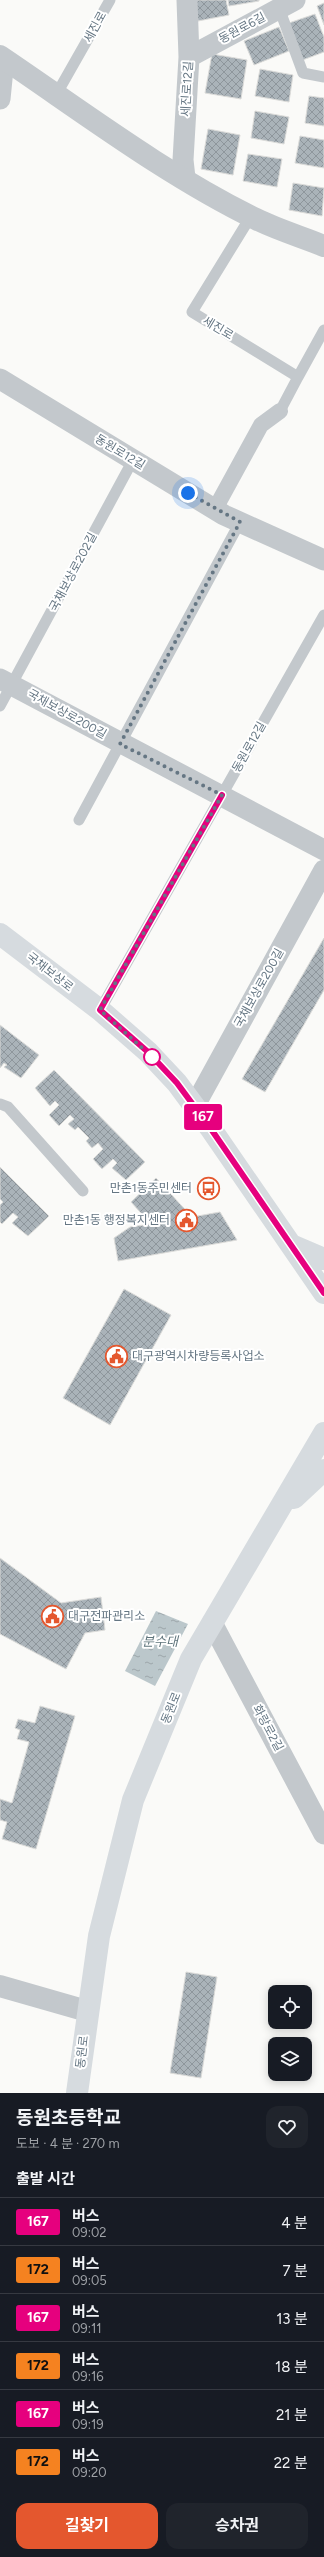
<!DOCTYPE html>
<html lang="ko">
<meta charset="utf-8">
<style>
:root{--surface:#171b24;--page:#20242c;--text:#f1f3f6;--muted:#9ea1a6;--line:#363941;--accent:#e4572e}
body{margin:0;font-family:Figtree,"Noto Sans KR",sans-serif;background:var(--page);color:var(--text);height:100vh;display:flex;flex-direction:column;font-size:15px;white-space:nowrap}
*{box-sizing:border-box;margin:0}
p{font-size:13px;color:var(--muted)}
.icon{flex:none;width:22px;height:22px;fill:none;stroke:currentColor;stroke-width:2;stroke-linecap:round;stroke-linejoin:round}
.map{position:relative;height:2093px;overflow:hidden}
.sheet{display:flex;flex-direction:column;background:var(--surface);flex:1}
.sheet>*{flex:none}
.badge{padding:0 8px;border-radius:3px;font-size:14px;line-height:26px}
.fabs{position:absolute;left:268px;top:1985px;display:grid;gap:8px}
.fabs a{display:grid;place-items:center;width:44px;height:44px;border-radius:8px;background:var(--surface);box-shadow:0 2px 10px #0003;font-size:20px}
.you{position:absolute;width:20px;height:20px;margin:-10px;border:3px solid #fff;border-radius:50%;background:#1a73e8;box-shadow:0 0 0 6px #1a73e833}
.map>.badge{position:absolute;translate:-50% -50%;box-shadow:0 0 0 2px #fff}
h2{padding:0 16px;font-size:15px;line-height:36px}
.round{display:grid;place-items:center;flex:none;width:42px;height:42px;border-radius:12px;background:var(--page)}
.headline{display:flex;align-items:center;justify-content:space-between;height:68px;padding:0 16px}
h1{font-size:19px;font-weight:700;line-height:30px}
.primary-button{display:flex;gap:8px;margin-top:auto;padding:8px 16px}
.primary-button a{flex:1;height:46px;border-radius:12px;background:var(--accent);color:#fff;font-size:16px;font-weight:700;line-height:46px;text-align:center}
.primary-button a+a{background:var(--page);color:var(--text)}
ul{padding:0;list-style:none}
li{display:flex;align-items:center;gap:12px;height:48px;padding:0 16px;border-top:1px solid var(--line)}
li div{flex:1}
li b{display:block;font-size:15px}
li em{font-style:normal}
li .badge{min-width:44px;font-weight:700;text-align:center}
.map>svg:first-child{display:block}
.water{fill:url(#water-ripples)}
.building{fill:url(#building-cross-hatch);stroke:#dcdcda}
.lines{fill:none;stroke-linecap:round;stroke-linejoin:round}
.service{stroke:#c3c8cc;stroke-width:11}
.pedestrian{stroke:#c3c8cc;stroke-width:16}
.minor{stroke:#c3c8cc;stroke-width:21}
.tertiary{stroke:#c3c8cc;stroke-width:22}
.secondary{stroke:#d6dbdf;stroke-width:22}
.line-casing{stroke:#fff;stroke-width:9}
.line{stroke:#e6007e;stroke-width:6}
.walk{stroke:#657683;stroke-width:4;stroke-dasharray:0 7.2}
.stop-dot{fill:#fff;stroke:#e6007e;stroke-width:2}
.labels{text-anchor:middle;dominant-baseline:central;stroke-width:4;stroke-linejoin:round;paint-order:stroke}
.street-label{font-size:12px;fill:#657683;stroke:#fff}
.poi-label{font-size:12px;fill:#657683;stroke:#fff;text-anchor:end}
.water-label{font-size:13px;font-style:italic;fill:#60757c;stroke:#fff}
</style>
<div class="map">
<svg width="324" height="2093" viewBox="0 0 324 2093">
<defs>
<pattern id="water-ripples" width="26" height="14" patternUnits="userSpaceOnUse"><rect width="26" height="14" fill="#bbc7cb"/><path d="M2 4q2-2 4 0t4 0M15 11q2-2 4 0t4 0" fill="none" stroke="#9ca6aa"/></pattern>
<pattern id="building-cross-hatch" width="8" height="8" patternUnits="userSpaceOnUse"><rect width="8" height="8" fill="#aab3b9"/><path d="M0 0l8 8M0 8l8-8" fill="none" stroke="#8e969c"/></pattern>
</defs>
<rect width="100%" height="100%" fill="#fafaf8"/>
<!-- water -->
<path class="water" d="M 156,1611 L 188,1624 L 155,1686 L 125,1671 Z"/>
<!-- building -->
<path class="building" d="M 195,0 L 226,0 L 229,15 L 198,21 Z
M 228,0 L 259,0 L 259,1 L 229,6 Z
M 324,3 L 324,25 L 317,6 Z
M 315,14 L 324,37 L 324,52 L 300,61 L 286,24 Z
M 279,27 L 289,51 L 254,65 L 244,41 Z
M 212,54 L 247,60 L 241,99 L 205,93 Z
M 260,69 L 293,75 L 289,102 L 255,96 Z
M 309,96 L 324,98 L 324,126 L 305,123 Z
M 255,111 L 289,117 L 284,144 L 251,138 Z
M 208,129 L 240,135 L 233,175 L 201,169 Z
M 300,136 L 324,140 L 324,168 L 295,163 Z
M 248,154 L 282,159 L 277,187 L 243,181 Z
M 293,183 L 324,188 L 322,216 L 289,210 Z
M 324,938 L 324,990 L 265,1092 L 242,1079 Z
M 0,1025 L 39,1055 L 21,1078 L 4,1067 L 7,1065 L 4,1063 L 0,1068 Z
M 54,1070 L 145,1162 L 126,1180 L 112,1168 L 117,1163 L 113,1159 L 102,1169 L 93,1159 L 103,1149 L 98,1143 L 92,1148 L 86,1141 L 89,1138 L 78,1127 L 75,1130 L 68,1124 L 74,1119 L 70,1115 L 59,1126 L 49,1115 L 59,1105 L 55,1101 L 50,1106 L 35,1088 Z
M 0,1167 L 49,1216 L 28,1236 L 12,1223 L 18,1217 L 13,1213 L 2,1224 L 0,1222 L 0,1205 L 3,1202 L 0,1199 Z
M 156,1178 L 192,1217 L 220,1212 L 237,1240 L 118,1261 L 114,1238 L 130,1227 L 151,1224 L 131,1202 Z
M 124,1289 L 171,1315 L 110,1425 L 63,1398 Z
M 0,1558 L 61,1603 L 101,1597 L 105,1630 L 85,1633 L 66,1669 L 0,1634 Z
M 40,1706 L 75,1716 L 36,1849 L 2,1839 L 7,1822 L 0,1820 L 0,1799 L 12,1803 L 29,1742 L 17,1739 L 20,1730 L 15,1728 L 18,1719 L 35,1723 Z
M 186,1972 L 217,1977 L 201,2078 L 170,2073 Z"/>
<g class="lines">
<!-- service -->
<path class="service" d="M 279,8 L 303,73 L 324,77
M 56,95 L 110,0
M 251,216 L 192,312 L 298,377 L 324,330
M 280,411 L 298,377
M 0,706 L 133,460
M 79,820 L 240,522
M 100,1010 L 324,615
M 0,1104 L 8,1107 L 83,1191"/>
<!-- pedestrian -->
<path class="pedestrian" d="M 215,509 L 261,425 L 280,411"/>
<!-- minor -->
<path class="minor" d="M 189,57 L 295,0
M 0,99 L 4,59
M 185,178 L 183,160 L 189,57 L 187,0
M 0,379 L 224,515 L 324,560
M 0,679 L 324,850
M 194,1107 L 324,870
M 212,1623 L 324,1834"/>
<!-- tertiary -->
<path class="tertiary" d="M 0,56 C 83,112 166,175 256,219 C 278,230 302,237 324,246
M 0,1986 L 87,2011"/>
<!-- secondary -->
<path class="secondary" d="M 0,934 L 100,1010 L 148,1052 L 177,1083 L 211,1129 L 324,1293
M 291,1245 L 324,1259
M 294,1498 L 324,1470
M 77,2093 L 99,1936 L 133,1800 L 191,1659 L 324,1433"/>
</g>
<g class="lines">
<defs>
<path id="line" d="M 222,795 L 100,1010 L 148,1052 L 177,1083 L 211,1129 L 324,1293"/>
</defs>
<!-- line casing -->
<use href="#line" class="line-casing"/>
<!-- line -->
<use href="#line" class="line"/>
<!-- walk -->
<path class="walk" d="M 152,1057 L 100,1010 L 222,795 L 120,744 L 240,522 L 188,493"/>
</g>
<!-- icons -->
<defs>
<symbol id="bus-ring" viewBox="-11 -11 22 22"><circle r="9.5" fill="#fff" stroke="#e4572e" stroke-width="1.5"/><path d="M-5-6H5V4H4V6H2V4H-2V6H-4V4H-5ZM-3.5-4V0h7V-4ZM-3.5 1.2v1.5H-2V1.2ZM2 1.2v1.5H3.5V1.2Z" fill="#e4572e"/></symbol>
<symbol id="civic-ring" viewBox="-11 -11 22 22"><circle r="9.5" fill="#fff" stroke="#e4572e" stroke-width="1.5"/><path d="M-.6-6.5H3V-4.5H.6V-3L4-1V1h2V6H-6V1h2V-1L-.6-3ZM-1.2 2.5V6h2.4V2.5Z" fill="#e4572e"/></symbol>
</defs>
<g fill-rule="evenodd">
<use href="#bus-ring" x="196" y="1176" width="25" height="25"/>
<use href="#civic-ring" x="174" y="1208" width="25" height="25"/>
<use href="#civic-ring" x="104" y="1344" width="25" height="25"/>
<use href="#civic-ring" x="40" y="1604" width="25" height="25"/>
</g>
<!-- markers -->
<circle class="stop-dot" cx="152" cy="1057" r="8"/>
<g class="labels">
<!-- street labels -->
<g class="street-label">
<text transform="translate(95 27) rotate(-61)">세진로</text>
<text transform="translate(242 28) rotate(-28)">동원로6길</text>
<text transform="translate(187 89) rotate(-87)">세진로12길</text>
<text transform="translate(218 328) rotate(31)">세진로</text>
<text transform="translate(120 452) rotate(31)">동원로12길</text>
<text transform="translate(73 572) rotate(-62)">국채보상로202길</text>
<text transform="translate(67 714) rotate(29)">국채보상로200길</text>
<text transform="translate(249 747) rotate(-61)">동원로12길</text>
<text transform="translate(50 972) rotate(38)">국채보상로</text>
<text transform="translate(259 988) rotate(-61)">국채보상로200길</text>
<text transform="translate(171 1708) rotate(-68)">동원로</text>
<text transform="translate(268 1728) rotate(62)">화랑로2길</text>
<text transform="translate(82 2052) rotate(-83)">동원로</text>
</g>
<!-- poi labels -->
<g class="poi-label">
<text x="192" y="1188">만촌1동주민센터</text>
<text x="170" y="1220">만촌1동 행정복지센터</text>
<text x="132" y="1356" text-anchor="start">대구광역시차량등록사업소</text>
<text x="68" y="1616" text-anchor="start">대구전파관리소</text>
</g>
<!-- water labels -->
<g class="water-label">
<text x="160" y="1641">분수대</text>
</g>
</g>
</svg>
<div class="fabs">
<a><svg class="icon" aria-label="locate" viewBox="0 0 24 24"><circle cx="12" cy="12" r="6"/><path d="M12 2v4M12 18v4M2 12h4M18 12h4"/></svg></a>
<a><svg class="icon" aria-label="layers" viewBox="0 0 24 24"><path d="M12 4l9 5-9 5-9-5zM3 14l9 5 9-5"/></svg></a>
</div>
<div class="you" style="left:188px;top:493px"></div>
<b class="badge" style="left:203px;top:1117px;background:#e6007e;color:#fff">167</b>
</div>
<section class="sheet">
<div class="headline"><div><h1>동원초등학교</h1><p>도보 · 4 분 · 270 m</p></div><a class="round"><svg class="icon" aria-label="heart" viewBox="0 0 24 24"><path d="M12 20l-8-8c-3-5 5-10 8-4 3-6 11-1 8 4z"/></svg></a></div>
<h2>출발 시간</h2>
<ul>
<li><span class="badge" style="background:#e6007e;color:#fff">167</span><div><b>버스</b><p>09:02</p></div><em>4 분</em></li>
<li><span class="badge" style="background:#f58220;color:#111">172</span><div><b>버스</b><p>09:05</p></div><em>7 분</em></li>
<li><span class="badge" style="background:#e6007e;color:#fff">167</span><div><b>버스</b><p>09:11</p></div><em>13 분</em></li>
<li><span class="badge" style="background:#f58220;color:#111">172</span><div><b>버스</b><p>09:16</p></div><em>18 분</em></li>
<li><span class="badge" style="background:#e6007e;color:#fff">167</span><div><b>버스</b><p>09:19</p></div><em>21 분</em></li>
<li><span class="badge" style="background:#f58220;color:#111">172</span><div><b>버스</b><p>09:20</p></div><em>22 분</em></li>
</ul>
<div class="primary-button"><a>길찾기</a><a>승차권</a></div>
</section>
